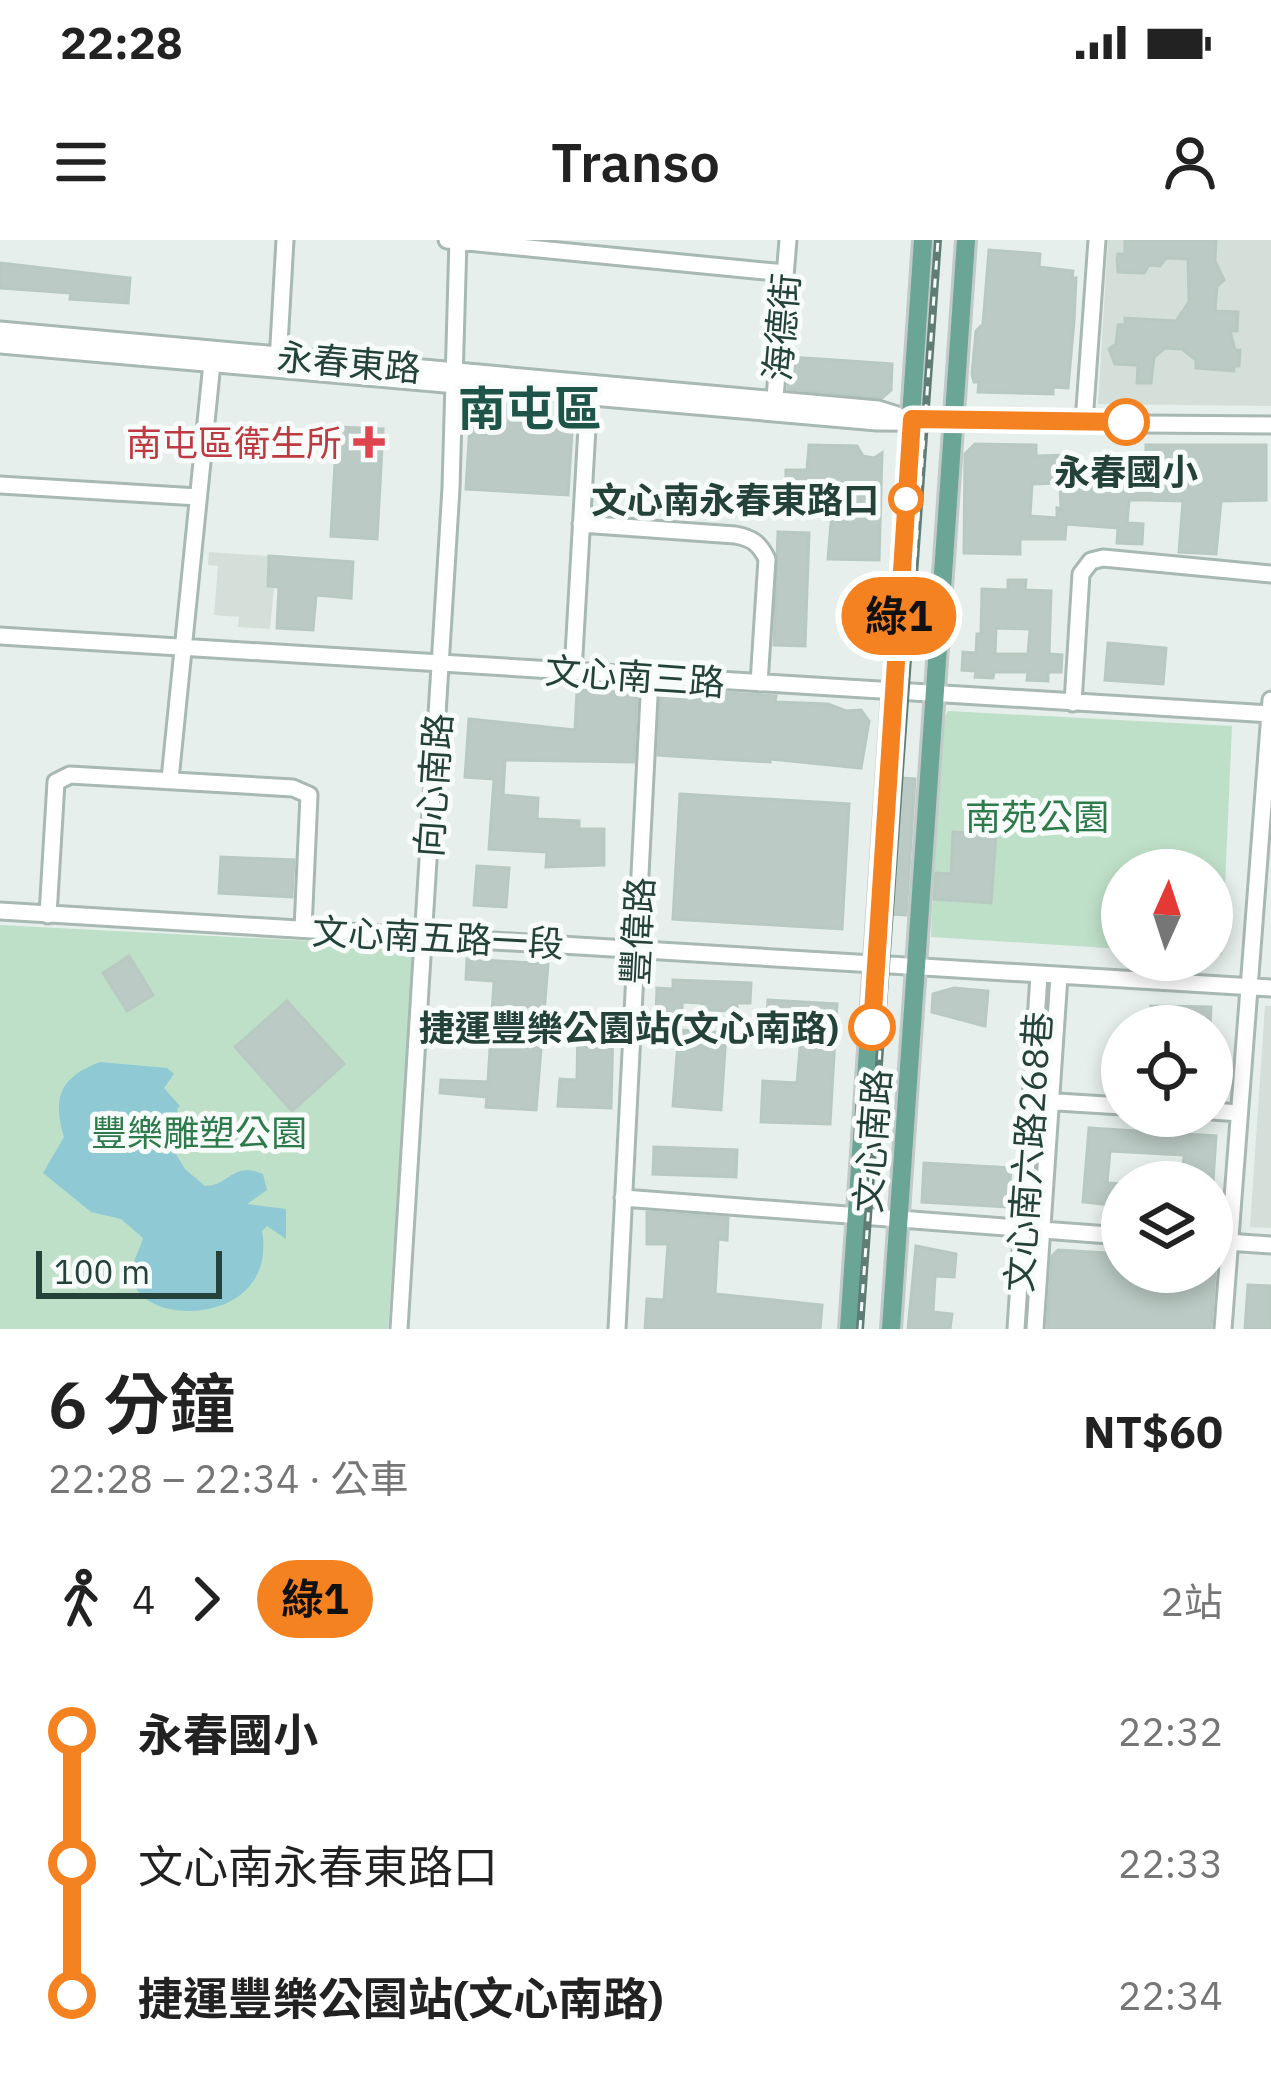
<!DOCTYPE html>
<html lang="zh-TW">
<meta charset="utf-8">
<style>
:root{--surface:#fff;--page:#f6f6f6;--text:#222;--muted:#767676}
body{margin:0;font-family:"IBM Plex Sans","Noto Sans TC",sans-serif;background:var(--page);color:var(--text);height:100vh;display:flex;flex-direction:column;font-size:45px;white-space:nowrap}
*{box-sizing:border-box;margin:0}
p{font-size:39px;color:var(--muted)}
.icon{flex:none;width:66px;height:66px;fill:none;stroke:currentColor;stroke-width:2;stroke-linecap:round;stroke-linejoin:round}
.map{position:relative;height:1089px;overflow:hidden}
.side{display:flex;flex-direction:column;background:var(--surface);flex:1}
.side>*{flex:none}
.badge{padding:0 24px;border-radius:39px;font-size:42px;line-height:78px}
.needle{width:78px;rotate:3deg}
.buttons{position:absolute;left:1101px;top:609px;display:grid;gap:24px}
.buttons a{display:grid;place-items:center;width:132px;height:132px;border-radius:50%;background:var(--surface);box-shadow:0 6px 18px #0003;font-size:60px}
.scale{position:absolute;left:36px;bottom:30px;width:186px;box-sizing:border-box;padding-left:12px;border:6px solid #24423a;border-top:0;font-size:33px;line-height:42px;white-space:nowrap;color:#24423a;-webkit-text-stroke:9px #f7fbf9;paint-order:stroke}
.map>.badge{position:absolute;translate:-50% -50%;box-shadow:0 0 0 6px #fff}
.legs{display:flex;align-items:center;gap:18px;height:132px;padding:0 48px;font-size:39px}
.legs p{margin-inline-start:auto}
.overview{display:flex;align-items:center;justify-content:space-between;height:204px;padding:0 48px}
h1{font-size:66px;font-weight:600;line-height:90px}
ul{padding:0 48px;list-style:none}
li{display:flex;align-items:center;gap:42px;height:132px;font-size:45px}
li i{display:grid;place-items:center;width:18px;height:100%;margin:0 15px;background:currentColor}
li i::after{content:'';width:30px;height:30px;margin:-15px;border:9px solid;border-radius:50%;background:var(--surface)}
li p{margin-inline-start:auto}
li:first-child i{background:linear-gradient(#0000 50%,currentColor 0)}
li:last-child i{background:linear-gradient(currentColor 50%,#0000 0)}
.status{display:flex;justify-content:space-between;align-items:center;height:84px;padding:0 60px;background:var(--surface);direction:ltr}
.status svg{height:33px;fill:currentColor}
header{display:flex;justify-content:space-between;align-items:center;height:156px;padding:0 48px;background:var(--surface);font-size:54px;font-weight:600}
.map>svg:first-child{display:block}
.built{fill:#d4dfda}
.green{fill:#bfe0c8}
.water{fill:#8ec9d4}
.building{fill:#bbcac4;stroke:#b8c9c2;stroke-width:3;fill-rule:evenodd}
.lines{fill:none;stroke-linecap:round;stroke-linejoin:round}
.minor-casing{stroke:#a8b8b2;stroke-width:21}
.major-casing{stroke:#c2cac8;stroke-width:24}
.minor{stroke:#fff;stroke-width:15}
.major{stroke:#6aa596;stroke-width:18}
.rail-casing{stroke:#5f7d75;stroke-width:8}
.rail{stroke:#f7fbf9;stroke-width:3;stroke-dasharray:9;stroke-linecap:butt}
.line-1-casing{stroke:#fff;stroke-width:27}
.line-1{stroke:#f58220;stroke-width:18}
.stop-1-dot{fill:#fff;stroke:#f58220;stroke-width:6}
.health-dot{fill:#e0444e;stroke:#f7fbf9;stroke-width:4.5}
.labels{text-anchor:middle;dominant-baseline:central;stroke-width:10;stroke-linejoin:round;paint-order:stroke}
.street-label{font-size:36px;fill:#24423a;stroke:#f7fbf9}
.health-label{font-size:36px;fill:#be3a42;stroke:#f7fbf9;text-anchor:end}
.stop-label{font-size:36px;font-weight:bold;fill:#24423a;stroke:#f7fbf9;text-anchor:end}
.park-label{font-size:36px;fill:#2d7a4b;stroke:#f7fbf9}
.district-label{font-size:48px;font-weight:bold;fill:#1f5548;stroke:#f7fbf9}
</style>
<div class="status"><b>22:28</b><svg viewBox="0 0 49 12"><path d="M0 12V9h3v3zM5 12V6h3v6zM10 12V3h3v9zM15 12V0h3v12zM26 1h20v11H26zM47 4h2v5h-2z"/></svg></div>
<header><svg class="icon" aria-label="menu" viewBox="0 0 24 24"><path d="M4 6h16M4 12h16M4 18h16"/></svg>Transo<svg class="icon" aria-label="person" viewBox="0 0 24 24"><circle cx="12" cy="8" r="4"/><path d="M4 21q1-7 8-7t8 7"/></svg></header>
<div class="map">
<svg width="1271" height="1089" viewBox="0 0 1271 1089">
<rect width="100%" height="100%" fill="#e6efeb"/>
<!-- built -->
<path class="built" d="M 1108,0 L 1271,0 L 1271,166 L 1098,164 Z
M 209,312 L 269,316 L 268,346 L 274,347 L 270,389 L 238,387 L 239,377 L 214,375 L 218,326 L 208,325 Z
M 1265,766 L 1271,766 L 1271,988 L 1250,987 Z"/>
<!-- green -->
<path class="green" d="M 948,471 L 1232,486 L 1222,715 L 1212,714 L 1212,630 L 1122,630 L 1122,709 L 931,697 L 940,486 Z
M 0,685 L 409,706 L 414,716 L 388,1089 L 0,1089 Z"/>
<!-- water -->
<path class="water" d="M 100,822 L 167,828 L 174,834 L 164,848 L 180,866 L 177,869 L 181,884 L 170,887 L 164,894 L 185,929 L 205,946 C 230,946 231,921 263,934 L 267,950 L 247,964 L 286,969 L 286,999 L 267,986 L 262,991 C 279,1089 133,1089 132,1034 C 132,1021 140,1010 143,998 L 121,979 L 91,972 L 43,933 L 64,897 C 52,858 60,837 100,822 Z"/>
<!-- building -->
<path class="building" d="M 1125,0 L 1216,0 L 1215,21 L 1224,40 L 1217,46 L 1215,71 L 1238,72 L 1237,91 L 1230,91 L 1235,110 L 1240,110 L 1239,126 L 1234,126 L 1234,131 L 1196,128 L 1196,120 L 1182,109 L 1165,108 L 1154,117 L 1151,143 L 1137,143 L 1138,125 L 1115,124 L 1109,109 L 1116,104 L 1118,85 L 1125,85 L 1125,78 L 1176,81 L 1189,62 L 1188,19 L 1166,18 L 1160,26 L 1149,25 L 1144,33 L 1118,32 L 1117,19 L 1118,14 L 1125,14 Z
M 989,10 L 1040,14 L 1039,27 L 1073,31 L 1072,38 L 1076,38 L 1074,81 L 1068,148 L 1053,147 L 1053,154 L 978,152 L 979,142 L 974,142 L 972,134 L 976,91 L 983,84 Z
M 0,23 L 130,38 L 128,63 L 70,59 L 71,53 L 0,48 Z
M 790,117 L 892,124 L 891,150 L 882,158 L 788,149 Z
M 478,162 L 566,168 L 573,175 L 568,255 L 466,249 L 471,169 Z
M 337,187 L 383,189 L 377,299 L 331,296 Z
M 975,204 L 1036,205 L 1036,216 L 1073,215 L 1074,232 L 1115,231 L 1114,215 L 1146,214 L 1146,205 L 1266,205 L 1266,260 L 1221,261 L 1216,314 L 1179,312 L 1183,261 L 1145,260 L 1129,260 L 1127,283 L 1143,284 L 1142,304 L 1117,303 L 1118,288 L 1066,284 L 1065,299 L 1020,299 L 1020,314 L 964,313 L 965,214 ZM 1060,243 L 1061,269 L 1057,268 L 1057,278 L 1030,276 L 1032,244 Z
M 809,205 L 857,206 L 863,216 L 874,218 L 882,213 L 879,320 L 828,319 L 832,271 L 786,271 L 786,230 L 807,230 Z
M 778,292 L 809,293 L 805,406 L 774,405 Z
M 269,316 L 353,322 L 351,358 L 316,355 L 313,390 L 277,388 L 279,347 L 268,346 Z
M 1008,340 L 1026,340 L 1025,350 L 1051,351 L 1049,414 L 1062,415 L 1061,432 L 1048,432 L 1048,441 L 1027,440 L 1028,432 L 994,432 L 993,438 L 975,437 L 976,431 L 962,430 L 963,412 L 976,413 L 977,394 L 981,394 L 982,349 L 1008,350 ZM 996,388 L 1030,389 L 1028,414 L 995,414 Z
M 1108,403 L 1166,408 L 1163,444 L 1105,440 Z
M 661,449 L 776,456 L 775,462 L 828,464 L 846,471 L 861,470 L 869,481 L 861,528 L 770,519 L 770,522 L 658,515 Z
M 577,450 L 637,453 L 634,522 L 505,520 L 503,555 L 538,558 L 537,579 L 579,581 L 579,589 L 604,589 L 604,625 L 546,627 L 547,612 L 489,609 L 494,539 L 465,537 L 469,479 L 575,490 Z
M 900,538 L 915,539 L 906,675 L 891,674 Z
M 680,554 L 849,564 L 842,689 L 673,679 Z
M 953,592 L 996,595 L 991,663 L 934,659 L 936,633 L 951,634 Z
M 221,617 L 294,620 L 292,657 L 219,653 Z
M 477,626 L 509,628 L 506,667 L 474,665 Z
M 129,716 L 153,755 L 127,771 L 103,733 Z
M 467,719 L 548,724 L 536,870 L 486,867 L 487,857 L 440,853 L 441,840 L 488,842 L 494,741 L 466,739 Z
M 673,740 L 751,743 L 750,763 L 737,763 L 737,771 L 702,770 L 702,763 L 682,762 L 682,776 L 656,775 L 657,748 L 673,749 Z
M 954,748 L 988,751 L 985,786 L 932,772 L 933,754 Z
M 768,760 L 837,764 L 830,884 L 761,882 L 763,841 L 797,843 L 801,797 L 766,795 Z
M 287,761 L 344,824 L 292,871 L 235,807 Z
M 1151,766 L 1211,767 L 1210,786 L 1150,786 Z
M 578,782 L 613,784 L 611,868 L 558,866 L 560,839 L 577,840 Z
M 679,790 L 726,793 L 721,870 L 673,866 Z
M 1089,888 L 1216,896 L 1213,942 L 1182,942 L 1184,915 L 1110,911 L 1107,943 L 1122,944 L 1122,966 L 1083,962 Z
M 654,907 L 737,910 L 736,937 L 653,934 Z
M 924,923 L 1011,928 L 1008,967 L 922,962 Z
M 647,972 L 728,978 L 727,1000 L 718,999 L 715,1054 L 822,1065 L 820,1089 L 645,1089 L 647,1059 L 664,1060 L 668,1004 L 647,1004 Z
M 916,1006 L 956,1014 L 954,1037 L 935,1036 L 933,1072 L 952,1074 L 950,1089 L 908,1089 Z
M 1058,1010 L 1122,1014 L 1122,1032 L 1215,1032 L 1211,1089 L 1047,1089 L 1052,1016 Z
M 1248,1045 L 1271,1046 L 1271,1089 L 1245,1089 Z"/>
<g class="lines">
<defs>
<path id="minor" d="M 447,0 L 785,33
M 0,90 L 878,169 L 897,175
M 0,105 L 877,182 L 1271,185
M 278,122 L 285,0
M 774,170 L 788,0
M 1084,182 L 1097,0
M 0,245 L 198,257
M 581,284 L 735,295 C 752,298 759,303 767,319 L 759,443
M 0,396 L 1271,474
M 573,432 L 589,153
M 1073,463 L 1081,334 L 1091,321 L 1103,318 L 1271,334
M 170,539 L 213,113
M 0,671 L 1271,748
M 48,675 L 56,542 L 70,535 L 293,548 L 309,555 L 303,689
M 1041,861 L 1122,866
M 1212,871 L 1239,873
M 623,958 L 1122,996
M 1212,1001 L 1271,1005
M 399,1089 L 451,248 L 458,0
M 617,1089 L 650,437
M 1016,1089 L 1039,735
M 1035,1089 L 1059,736
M 1223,1089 L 1271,460"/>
<path id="major" d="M 849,1089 L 923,0
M 891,1089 L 966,0"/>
</defs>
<!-- minor casing -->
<use href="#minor" class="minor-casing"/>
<!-- major casing -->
<use href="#major" class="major-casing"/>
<!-- minor -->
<use href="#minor" class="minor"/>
<!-- major -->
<use href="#major" class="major"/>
<defs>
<path id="rail" d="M 860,1089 L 938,0"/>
</defs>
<!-- rail casing -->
<use href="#rail" class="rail-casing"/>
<!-- rail -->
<use href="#rail" class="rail"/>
</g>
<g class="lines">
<defs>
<path id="line-1" d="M 872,787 L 912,179 L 1126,182"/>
</defs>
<!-- line-1 casing -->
<use href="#line-1" class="line-1-casing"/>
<!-- line-1 -->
<use href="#line-1" class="line-1"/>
</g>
<!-- markers -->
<g class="stop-1-dot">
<circle cx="1126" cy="182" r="21"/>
<circle cx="906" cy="259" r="15"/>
<circle cx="872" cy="787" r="21"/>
</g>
<path class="health-dot" d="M363 184h12v12h12v12h-12v12h-12v-12h-12v-12h12z"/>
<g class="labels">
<!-- street labels -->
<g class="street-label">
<text transform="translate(781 87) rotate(-85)">海德街</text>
<text transform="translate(349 122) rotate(5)">永春東路</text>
<text transform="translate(635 436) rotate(4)">文心南三路</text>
<text transform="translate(433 545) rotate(-86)">向心南路</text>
<text transform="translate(637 691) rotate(-87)">豐偉路</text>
<text transform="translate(438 697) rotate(3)">文心南五路一段</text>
<text transform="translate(872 901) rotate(-86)">文心南路</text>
<text transform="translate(1028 912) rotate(-86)">文心南六路268巷</text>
</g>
<!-- health labels -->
<g class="health-label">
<text x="342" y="202">南屯區衛生所</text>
</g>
<!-- stop labels -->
<g class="stop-label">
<text x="1126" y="231" text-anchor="middle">永春國小</text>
<text x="879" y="259">文心南永春東路口</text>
<text x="839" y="787">捷運豐樂公園站(文心南路)</text>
</g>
<!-- park labels -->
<g class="park-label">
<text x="1037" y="576">南苑公園</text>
<text x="199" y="892">豐樂雕塑公園</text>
</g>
<!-- district labels -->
<g class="district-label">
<text x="530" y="168">南屯區</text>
</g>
</g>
</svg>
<div class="buttons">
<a><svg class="needle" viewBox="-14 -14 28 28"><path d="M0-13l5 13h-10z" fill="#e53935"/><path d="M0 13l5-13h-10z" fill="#767676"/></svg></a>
<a><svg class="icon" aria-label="locate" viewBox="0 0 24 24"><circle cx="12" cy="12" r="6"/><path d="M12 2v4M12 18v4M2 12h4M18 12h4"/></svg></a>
<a><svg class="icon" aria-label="layers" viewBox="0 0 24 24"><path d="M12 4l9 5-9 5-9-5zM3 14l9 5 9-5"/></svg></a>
</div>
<div class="scale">100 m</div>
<b class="badge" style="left:899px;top:376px;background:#f58220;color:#111">綠1</b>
</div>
<section class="side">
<div class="overview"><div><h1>6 分鐘</h1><p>22:28 – 22:34 · 公車</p></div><b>NT$60</b></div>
<div class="legs"><svg class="icon" aria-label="walk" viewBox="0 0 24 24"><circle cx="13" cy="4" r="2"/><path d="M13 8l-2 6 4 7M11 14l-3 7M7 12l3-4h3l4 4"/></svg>4<svg class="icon" aria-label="forward" viewBox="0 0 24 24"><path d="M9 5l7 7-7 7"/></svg><b class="badge" style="background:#f58220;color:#111">綠1</b><p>2站</p></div>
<ul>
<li><i style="color:#f58220"></i><b>永春國小</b><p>22:32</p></li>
<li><i style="color:#f58220"></i><span>文心南永春東路口</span><p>22:33</p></li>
<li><i style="color:#f58220"></i><b>捷運豐樂公園站(文心南路)</b><p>22:34</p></li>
</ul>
</section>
